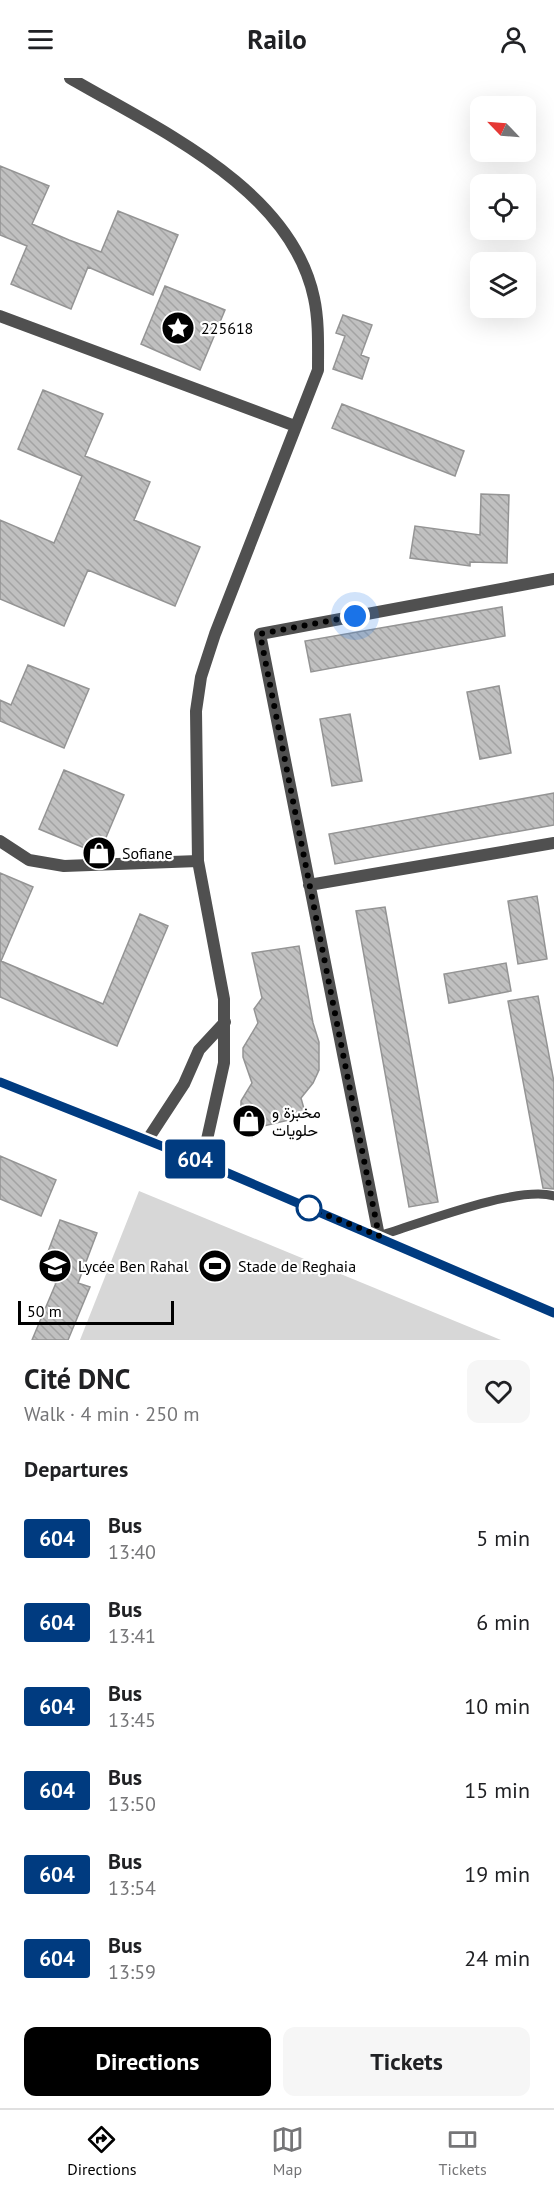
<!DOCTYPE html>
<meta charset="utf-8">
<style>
:root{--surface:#fff;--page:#f6f6f6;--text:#202124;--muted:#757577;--line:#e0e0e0;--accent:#000}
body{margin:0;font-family:"PT Sans",Vazirmatn,sans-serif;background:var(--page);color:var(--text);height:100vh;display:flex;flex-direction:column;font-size:22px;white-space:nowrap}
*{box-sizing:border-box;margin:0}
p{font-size:20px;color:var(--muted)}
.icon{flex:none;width:33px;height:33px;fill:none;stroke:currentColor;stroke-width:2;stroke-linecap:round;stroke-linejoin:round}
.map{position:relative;height:1262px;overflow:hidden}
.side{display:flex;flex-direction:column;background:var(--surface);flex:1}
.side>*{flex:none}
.badge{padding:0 12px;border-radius:4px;font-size:21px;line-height:39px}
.needle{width:39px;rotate:295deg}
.fabs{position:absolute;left:470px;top:18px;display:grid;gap:12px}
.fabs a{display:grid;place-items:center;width:66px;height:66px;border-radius:12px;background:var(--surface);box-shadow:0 6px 24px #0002;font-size:30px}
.scale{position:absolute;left:18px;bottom:15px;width:156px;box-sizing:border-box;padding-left:6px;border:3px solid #000;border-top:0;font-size:16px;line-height:21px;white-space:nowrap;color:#000;-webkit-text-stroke:4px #fff;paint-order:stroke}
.you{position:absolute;width:30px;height:30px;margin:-15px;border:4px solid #fff;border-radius:50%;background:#1a73e8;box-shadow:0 0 0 9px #1a73e833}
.map>.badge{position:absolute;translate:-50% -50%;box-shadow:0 0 0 3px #fff}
h2{padding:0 24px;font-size:22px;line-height:54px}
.round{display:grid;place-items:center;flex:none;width:63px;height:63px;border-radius:12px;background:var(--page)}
.overview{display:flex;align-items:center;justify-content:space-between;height:102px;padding:0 24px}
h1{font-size:28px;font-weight:600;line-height:45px}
.button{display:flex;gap:12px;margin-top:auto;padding:12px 24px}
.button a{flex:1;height:69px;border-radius:12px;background:var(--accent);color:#fff;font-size:24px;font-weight:600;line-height:69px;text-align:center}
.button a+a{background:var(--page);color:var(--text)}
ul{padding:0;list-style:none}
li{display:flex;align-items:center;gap:18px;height:84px;padding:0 24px}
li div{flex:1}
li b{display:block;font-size:22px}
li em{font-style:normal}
li .badge{min-width:66px;font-weight:700;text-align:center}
header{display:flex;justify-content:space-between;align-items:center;height:78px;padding:0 24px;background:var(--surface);font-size:27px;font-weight:600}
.tabs{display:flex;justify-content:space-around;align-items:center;height:84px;border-top:2px solid var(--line);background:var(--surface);font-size:16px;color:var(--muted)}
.tabs a{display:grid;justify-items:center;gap:3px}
.tabs .active{color:var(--accent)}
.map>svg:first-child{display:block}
.pitch{fill:#d7d7d7}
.building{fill:url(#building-back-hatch);stroke:#949494;stroke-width:1.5}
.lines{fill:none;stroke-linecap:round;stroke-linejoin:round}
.service{stroke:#505050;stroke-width:9}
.minor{stroke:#505050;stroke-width:12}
.secondary{stroke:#1d1d1d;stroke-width:12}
.line-casing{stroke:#fff;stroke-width:14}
.line{stroke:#003b80;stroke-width:9}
.walk{stroke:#000;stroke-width:6;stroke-dasharray:0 10.8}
.stop-dot{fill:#fff;stroke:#003b80;stroke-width:3}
.labels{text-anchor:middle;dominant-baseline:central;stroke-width:4.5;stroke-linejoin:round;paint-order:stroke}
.poi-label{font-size:16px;fill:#000;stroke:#fff;text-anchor:start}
</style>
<header><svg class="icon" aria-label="menu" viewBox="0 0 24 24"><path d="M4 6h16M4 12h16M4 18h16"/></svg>Railo<svg class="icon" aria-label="person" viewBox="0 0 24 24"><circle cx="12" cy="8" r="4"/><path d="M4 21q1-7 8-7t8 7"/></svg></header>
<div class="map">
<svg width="554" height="1262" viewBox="0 0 554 1262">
<defs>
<pattern id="building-back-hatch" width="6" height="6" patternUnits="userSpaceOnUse" patternTransform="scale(1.5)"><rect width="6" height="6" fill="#c0c0c0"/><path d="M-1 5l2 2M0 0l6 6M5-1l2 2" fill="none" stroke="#a3a3a3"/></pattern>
</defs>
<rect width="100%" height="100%" fill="#fff"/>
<!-- pitch -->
<path class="pitch" d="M 139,1113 L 501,1262 L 80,1262 Z"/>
<!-- building -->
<path class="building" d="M 0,88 L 49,108 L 32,146 L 69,162 L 101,174 L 118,133 L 178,157 L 153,217 L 88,189 L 71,231 L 11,206 L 27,168 L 0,157 Z
M 165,208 L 225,232 L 200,292 L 141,266 Z
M 343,237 L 372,247 L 361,277 L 369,280 L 362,301 L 333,291 L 345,258 L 336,255 Z
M 43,312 L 103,336 L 85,378 L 150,404 L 134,442 L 200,469 L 175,528 L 88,492 L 64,548 L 0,521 L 0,442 L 54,465 L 82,398 L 18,371 Z
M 342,326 L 464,373 L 455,398 L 332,350 Z
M 481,416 L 509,417 L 507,485 L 470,484 L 470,488 L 410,480 L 415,448 L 480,457 Z
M 502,529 L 505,558 L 311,594 L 305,563 Z
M 28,587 L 89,611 L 64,670 L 0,643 L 0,622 L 11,627 Z
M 499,608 L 511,675 L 480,681 L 467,614 Z
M 350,636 L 362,703 L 332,708 L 320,641 Z
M 64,692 L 124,717 L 99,776 L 39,751 Z
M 554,715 L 554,747 L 335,786 L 329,756 Z
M 0,795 L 33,809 L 1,883 L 103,926 L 140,836 L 168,848 L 117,968 L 0,919 Z
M 537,818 L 547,881 L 518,886 L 508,823 Z
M 385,829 L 438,1124 L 409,1129 L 356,833 Z
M 299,868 L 313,945 L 319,964 L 319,992 L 313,1005 L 301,1020 L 306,1038 L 247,1052 L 241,1034 L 241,1023 L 252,1005 L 243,979 L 243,970 L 258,945 L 254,931 L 262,920 L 252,875 Z
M 506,885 L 511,913 L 449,925 L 444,896 Z
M 538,918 L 554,1004 L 554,1111 L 543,1110 L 508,923 Z
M 0,1078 L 56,1102 L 41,1138 L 0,1121 Z
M 60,1142 L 97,1155 L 78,1205 L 90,1209 L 68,1262 L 32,1262 L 56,1205 L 48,1202 L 53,1188 L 44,1184 Z"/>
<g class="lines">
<!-- service -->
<path class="service" d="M 379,1158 C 419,1146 517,1107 554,1118"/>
<!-- minor -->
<path class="minor" d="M 70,0 C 157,51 291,110 314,220 C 319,243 318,268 318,292 L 215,556 L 201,599 L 196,633 L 198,783 L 224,921 L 224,985 L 202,1084
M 0,238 L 295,348
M 0,763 L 29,782 L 64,788 L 198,783
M 309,807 L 554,765
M 148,1061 L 184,1006 L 199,972 L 225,944
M 379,1158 L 260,556 L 554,501"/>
<!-- secondary -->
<path class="secondary" d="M 0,1004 L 202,1084 L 554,1235"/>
</g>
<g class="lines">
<defs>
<path id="line" d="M 0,1004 L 202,1084 L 554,1235"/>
</defs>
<!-- line casing -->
<use href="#line" class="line-casing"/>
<!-- line -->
<use href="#line" class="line"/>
<!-- walk -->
<path class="walk" d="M 309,1130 L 379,1158 L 260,556 L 355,538"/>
</g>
<!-- icons -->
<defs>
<symbol id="sight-disc" viewBox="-11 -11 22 22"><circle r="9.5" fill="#000" stroke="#fff"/><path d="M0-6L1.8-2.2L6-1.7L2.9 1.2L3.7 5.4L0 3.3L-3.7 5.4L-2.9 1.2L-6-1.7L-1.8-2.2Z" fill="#fff"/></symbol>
<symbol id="shop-disc" viewBox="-11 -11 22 22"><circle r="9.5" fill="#000" stroke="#fff"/><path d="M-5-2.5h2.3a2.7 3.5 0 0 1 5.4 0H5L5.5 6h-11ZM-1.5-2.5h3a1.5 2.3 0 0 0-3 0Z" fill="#fff"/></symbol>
<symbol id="school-disc" viewBox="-11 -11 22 22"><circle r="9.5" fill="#000" stroke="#fff"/><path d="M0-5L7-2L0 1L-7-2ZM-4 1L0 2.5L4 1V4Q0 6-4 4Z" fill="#fff"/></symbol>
<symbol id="stadium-disc" viewBox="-11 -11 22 22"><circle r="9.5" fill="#000" stroke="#fff"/><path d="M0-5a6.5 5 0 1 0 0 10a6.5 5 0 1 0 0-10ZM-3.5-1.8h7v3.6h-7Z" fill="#fff"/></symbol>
</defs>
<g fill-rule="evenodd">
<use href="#sight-disc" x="159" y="231" width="38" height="38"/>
<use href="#shop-disc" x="80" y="756" width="38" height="38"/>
<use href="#shop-disc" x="230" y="1024" width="38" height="38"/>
<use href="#school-disc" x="36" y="1169" width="38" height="38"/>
<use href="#stadium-disc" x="196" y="1169" width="38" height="38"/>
</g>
<!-- markers -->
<circle class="stop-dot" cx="309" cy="1130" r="12"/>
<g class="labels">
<!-- poi labels -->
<g class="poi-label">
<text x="201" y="250">225618</text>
<text x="122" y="775">Sofiane</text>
<text x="272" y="1034">مخبزة و<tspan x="272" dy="18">حلويات</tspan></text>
<text x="78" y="1188">Lycée Ben Rahal</text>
<text x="238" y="1188">Stade de Reghaia</text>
</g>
</g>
</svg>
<div class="fabs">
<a><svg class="needle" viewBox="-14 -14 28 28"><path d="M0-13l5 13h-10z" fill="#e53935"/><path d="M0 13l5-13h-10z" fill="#757577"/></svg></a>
<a><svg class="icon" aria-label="locate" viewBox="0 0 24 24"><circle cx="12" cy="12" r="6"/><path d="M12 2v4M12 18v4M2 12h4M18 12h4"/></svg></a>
<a><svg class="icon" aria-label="layers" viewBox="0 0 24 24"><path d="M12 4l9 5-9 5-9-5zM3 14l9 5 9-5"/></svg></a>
</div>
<div class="scale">50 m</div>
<div class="you" style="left:355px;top:538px"></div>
<b class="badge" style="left:195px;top:1081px;background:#003b80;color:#fff">604</b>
</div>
<section class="side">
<div class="overview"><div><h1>Cité DNC</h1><p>Walk · 4 min · 250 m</p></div><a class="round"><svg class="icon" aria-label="heart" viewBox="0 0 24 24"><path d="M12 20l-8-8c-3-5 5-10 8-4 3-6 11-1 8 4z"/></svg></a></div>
<h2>Departures</h2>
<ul>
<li><span class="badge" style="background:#003b80;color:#fff">604</span><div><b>Bus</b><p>13:40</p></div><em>5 min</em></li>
<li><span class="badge" style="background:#003b80;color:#fff">604</span><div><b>Bus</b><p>13:41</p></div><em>6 min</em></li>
<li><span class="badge" style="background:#003b80;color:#fff">604</span><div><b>Bus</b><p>13:45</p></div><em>10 min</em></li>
<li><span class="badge" style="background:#003b80;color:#fff">604</span><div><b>Bus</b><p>13:50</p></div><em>15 min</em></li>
<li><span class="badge" style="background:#003b80;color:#fff">604</span><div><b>Bus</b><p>13:54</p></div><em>19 min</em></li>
<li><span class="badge" style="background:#003b80;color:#fff">604</span><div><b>Bus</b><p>13:59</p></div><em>24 min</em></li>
</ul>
<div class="button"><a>Directions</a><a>Tickets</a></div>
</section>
<nav class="tabs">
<a class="active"><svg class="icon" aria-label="directions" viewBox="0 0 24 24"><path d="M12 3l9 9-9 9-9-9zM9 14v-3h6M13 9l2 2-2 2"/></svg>Directions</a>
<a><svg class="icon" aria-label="map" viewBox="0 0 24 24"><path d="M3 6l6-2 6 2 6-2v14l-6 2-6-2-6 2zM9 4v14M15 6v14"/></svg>Map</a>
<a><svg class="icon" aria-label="tickets" viewBox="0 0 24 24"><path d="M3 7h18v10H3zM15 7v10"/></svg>Tickets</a>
</nav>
